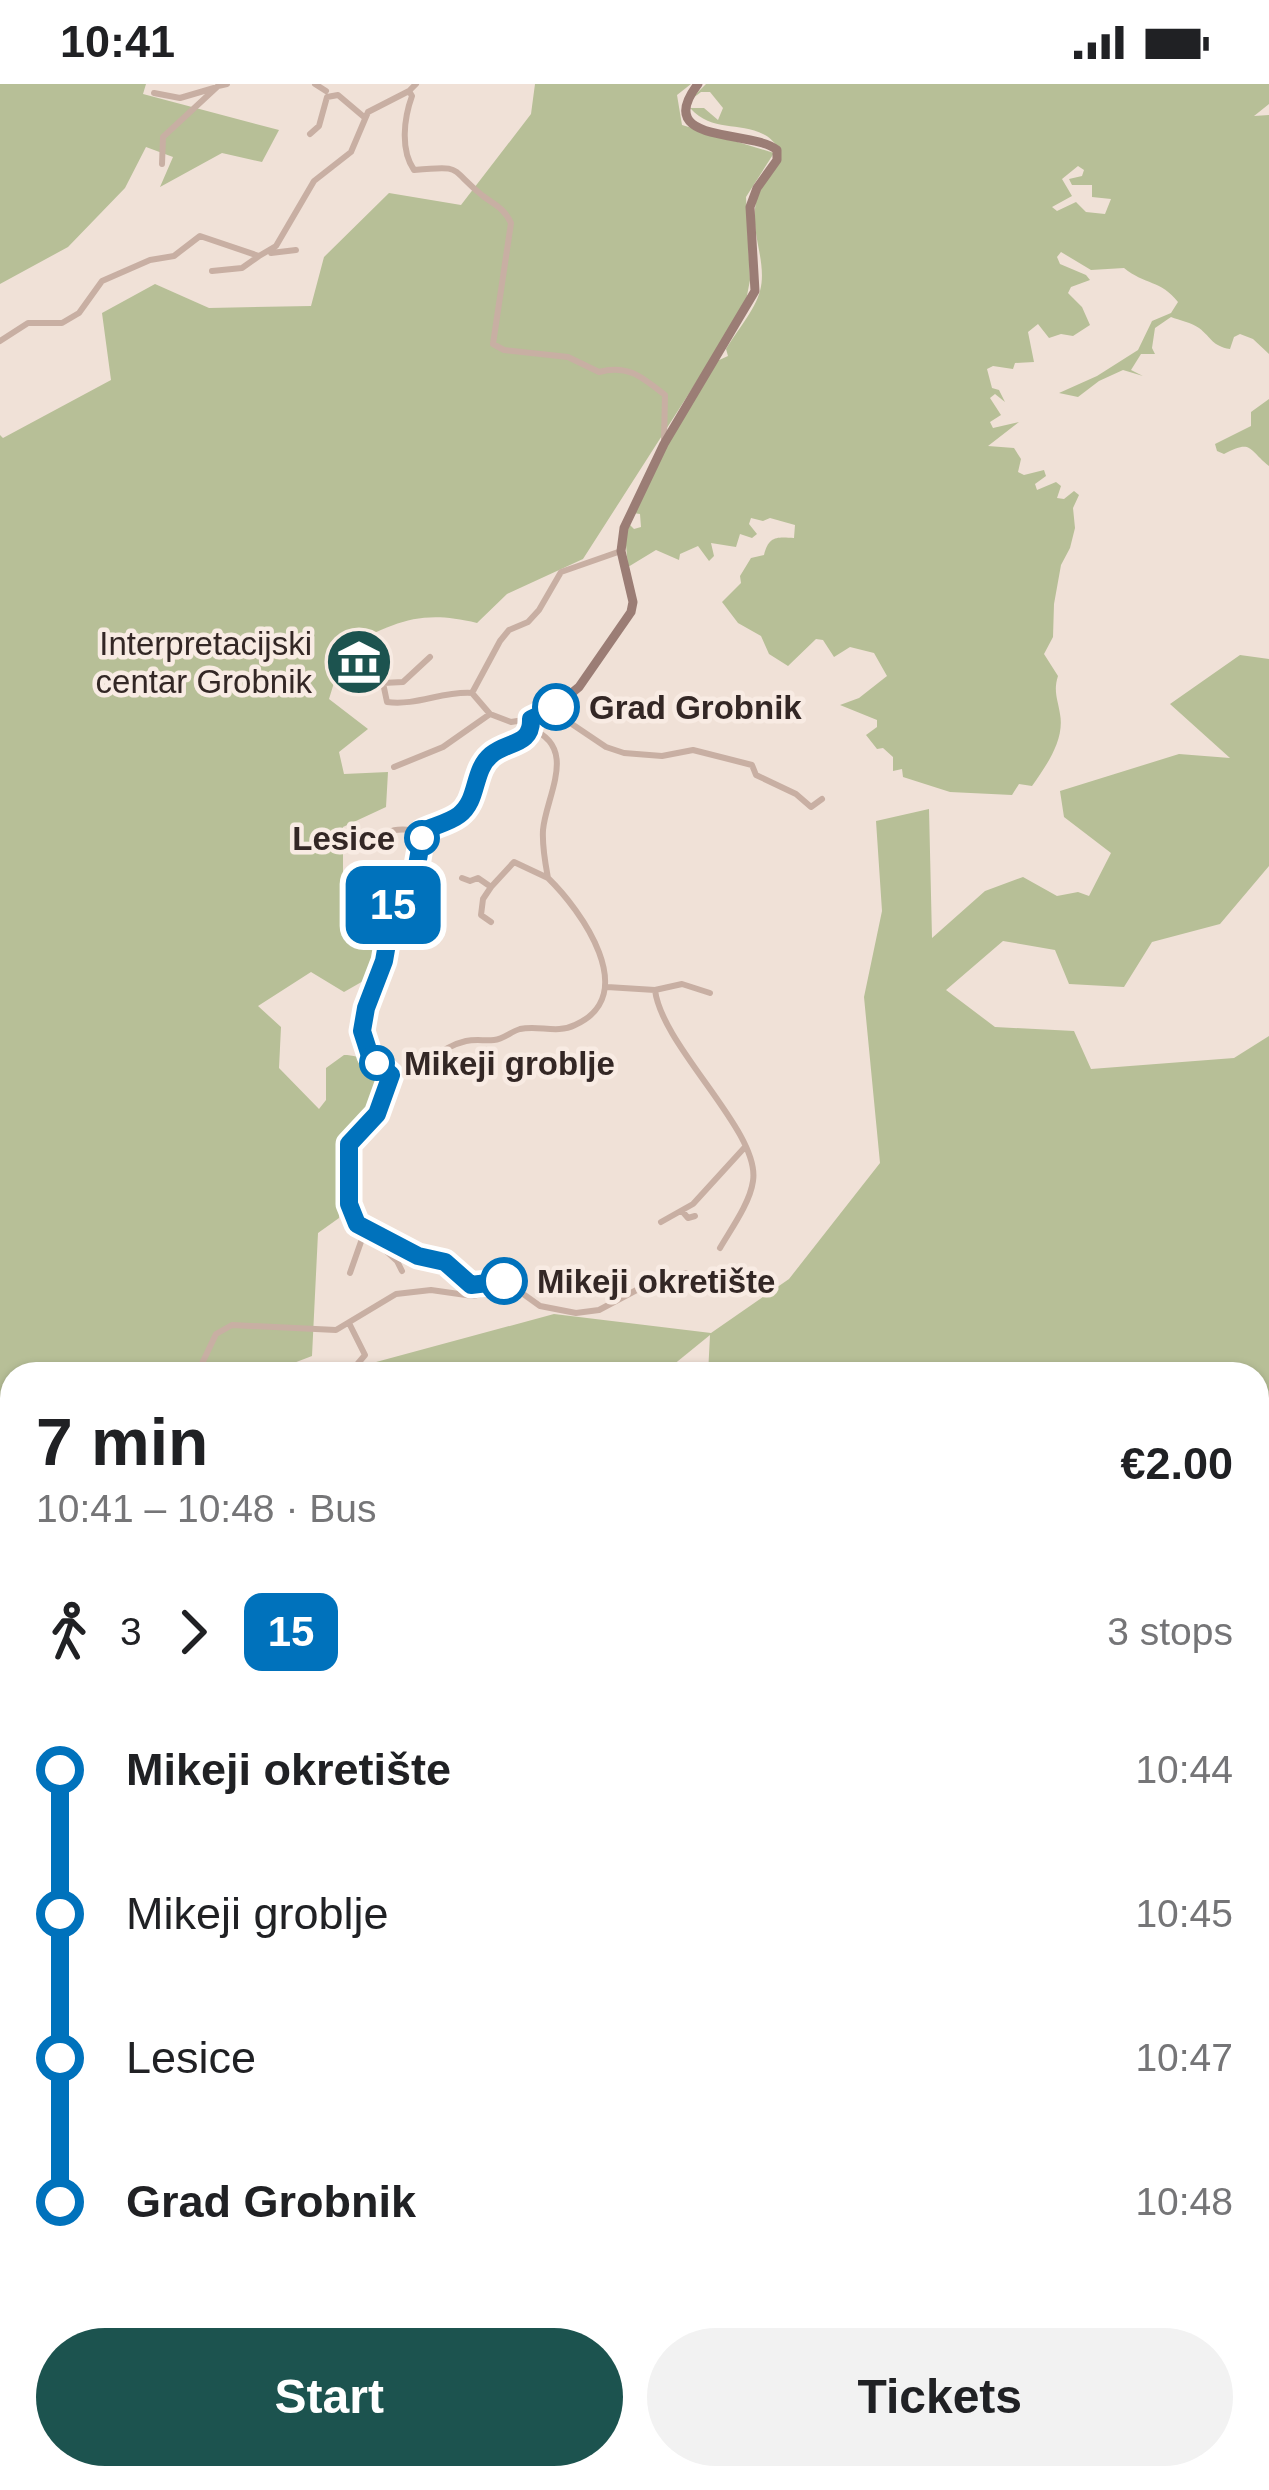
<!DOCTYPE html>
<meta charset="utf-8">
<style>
:root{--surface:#fff;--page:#f2f2f2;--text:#202124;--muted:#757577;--accent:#1c534f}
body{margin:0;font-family:Helvetica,sans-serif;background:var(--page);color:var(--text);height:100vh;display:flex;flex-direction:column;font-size:45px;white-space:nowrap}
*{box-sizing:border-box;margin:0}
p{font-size:39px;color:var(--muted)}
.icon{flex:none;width:66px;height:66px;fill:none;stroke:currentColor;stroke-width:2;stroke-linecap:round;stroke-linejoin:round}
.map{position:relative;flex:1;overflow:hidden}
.side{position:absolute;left:0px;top:1278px;width:1269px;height:1128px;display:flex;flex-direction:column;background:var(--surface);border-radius:36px 36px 0 0;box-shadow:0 3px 9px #0004}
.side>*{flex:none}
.badge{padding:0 24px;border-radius:18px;font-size:42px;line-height:78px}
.map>.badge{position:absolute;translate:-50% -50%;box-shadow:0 0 0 6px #fff}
.legs{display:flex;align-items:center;gap:18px;height:132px;padding:0 36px;font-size:39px}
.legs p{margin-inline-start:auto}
.summary{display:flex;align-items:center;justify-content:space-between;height:204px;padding:0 36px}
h1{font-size:66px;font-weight:800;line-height:90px}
.button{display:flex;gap:24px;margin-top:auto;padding:24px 36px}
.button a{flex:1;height:138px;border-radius:72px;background:var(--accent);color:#fff;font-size:48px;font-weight:800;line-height:138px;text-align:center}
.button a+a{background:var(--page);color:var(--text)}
ul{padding:0 36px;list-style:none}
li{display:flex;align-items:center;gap:42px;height:144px;font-size:45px}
li i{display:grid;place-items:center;width:18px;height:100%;margin:0 15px;background:currentColor}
li i::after{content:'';width:30px;height:30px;margin:-15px;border:9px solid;border-radius:50%;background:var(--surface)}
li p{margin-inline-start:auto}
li:first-child i{background:linear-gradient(#0000 50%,currentColor 0)}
li:last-child i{background:linear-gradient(currentColor 50%,#0000 0)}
.status{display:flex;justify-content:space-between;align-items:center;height:84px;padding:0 60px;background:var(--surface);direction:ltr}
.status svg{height:33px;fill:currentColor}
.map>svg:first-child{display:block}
.green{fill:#b7bf97;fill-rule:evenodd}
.water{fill:#76ada7}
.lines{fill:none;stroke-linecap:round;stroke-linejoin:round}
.river{stroke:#76ada7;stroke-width:9}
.minor{stroke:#c8afa3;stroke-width:6}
.secondary{stroke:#9b7d75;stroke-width:9}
.line-1-casing{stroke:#fff;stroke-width:27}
.line-1{stroke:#0072bc;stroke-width:18}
.stop-1-dot{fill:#fff;stroke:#0072bc;stroke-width:6}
.labels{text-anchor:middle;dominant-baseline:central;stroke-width:9;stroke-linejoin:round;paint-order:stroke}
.poi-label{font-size:33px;fill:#332725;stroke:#f8ebe3;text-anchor:end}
.stop-label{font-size:33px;font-weight:bold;fill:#332725;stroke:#f8ebe3;text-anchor:start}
</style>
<div class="status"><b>10:41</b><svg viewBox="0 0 49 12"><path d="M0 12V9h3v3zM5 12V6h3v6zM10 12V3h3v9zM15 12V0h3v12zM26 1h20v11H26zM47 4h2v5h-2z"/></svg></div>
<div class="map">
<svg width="1269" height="2406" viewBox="0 0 1269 2406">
<rect width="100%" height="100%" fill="#f0e1d7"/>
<!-- green -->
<path class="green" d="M 0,0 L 146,0 L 143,10 L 279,46 L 262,78 L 222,69 L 160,103 L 173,73 L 146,63 L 125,104 L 68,163 L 0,200 Z
M 535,0 L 691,0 L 677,11 L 682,41 L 774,69 L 746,113 L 750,196 L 745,222 L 583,475 L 507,510 L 477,539 C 420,525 396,538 345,563 L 329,615 L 368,645 L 339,668 L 344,690 L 388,688 L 386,723 L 343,743 L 343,787 L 383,819 L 386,884 L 344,908 L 311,888 L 258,922 L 281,943 L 279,984 L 319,1025 L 326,1016 L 326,984 L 344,971 C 361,971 380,981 386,997 L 375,1029 L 345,1056 L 339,1134 L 318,1149 L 312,1272 L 265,1290 L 12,1290 L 12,1758 L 0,1761 L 0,351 L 3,354 L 111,296 L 102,229 L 155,200 L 209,224 L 311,222 L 324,173 L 389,109 L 461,121 L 531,30 Z
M 706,0 L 1269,0 L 1269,20 L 1254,32 L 1269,31 L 1269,270 L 1253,255 L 1240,250 L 1234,253 L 1230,265 C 1212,262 1212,254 1199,244 C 1192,239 1179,236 1171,233 L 1155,244 L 1152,264 L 1155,270 L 1141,270 L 1131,286 L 1143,292 L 1123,286 L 1099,297 L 1078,313 L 1059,309 L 1097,292 L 1138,266 L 1152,237 L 1171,229 L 1178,218 C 1161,196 1145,201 1124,184 L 1091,186 L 1061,168 L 1057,173 L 1060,180 L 1086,191 L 1090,196 L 1071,203 L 1068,209 L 1082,223 L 1090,241 L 1073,252 L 1061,250 L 1049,254 L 1038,240 L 1028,248 L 1034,278 L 1015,279 L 1013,285 L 993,282 L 987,285 L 992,304 L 999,306 L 1005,318 L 995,310 L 990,314 L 1001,331 L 990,338 L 993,344 L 1019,338 L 988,362 L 1014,364 L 1021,375 L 1018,388 L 1024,391 L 1044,386 L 1046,392 L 1035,400 L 1037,406 L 1056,398 L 1061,402 L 1057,414 L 1064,415 L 1074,407 L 1079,411 L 1073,424 L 1075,444 L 1070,464 L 1061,481 L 1054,520 L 1053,553 L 1044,570 L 1058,592 C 1053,607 1058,616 1060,630 C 1065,656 1046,682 1032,702 L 1019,700 L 1012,711 L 950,708 L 903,693 L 902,685 L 893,687 L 893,673 L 883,664 L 877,665 L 866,651 L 877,643 L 877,636 L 840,621 L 859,614 L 887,592 L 874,569 L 850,563 L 834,573 L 823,556 L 816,555 L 788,582 L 769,570 L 761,552 L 738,539 L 722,518 L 741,499 L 740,492 L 751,474 L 764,471 C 769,452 776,453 794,454 L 795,441 L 770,434 L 763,437 L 751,434 L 749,440 L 757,450 L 752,454 L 740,450 L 736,463 L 711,459 L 714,472 L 709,477 L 698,462 L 680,470 L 679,476 L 656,466 L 628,483 L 625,450 L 630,441 L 634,445 L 641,443 L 640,430 L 633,429 L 663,368 L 717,277 L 728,272 L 726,265 C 736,248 755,226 760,207 C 768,177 748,146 757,114 C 762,95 781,87 780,64 C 775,60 771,54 765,51 C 739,37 713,49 690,24 L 704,24 L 718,36 L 723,24 L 710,8 L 701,8 L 689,17 ZM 1078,82 L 1084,86 L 1082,92 L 1069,95 L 1072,101 L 1092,101 L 1092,113 L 1111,115 L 1105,130 L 1086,128 L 1076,118 L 1057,127 L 1052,123 L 1072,112 L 1062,95 Z
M 1269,315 L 1269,382 C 1248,365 1252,355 1224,370 L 1217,367 L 1215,360 L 1251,342 L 1251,328 Z
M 1240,571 L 1269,575 L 1269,782 L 1220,840 L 1152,858 L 1124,903 L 1069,900 L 1055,866 L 1003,857 L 946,906 L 995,943 L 1074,947 L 1091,985 L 1234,974 L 1269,952 L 1269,1637 L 1257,1640 L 1257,1290 L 708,1290 L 710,1251 L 662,1290 L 361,1290 L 365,1281 L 554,1230 L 711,1249 L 789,1195 L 880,1079 L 864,913 L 882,827 L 876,737 L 929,725 L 932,854 L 985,807 L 1023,793 L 1057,812 L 1078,808 L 1089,812 L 1111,769 L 1064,733 L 1060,707 L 1179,670 L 1230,674 L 1170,620 Z
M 1269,1664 L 1269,1866 L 1257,1856 L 1257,1673 Z
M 0,1823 L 12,1825 L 12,2394 L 495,2394 L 486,2406 L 0,2406 Z
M 1266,1881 L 1269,2195 L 1257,2198 L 1257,1891 Z
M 1257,2242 L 1269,2243 L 1269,2406 L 499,2406 L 508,2394 L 1257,2394 Z"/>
<!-- water -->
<path class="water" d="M 12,1758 L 12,1819 L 0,1817 L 0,1761 Z"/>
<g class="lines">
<!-- river -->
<path class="river" d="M 1257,1653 L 1269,1645"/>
<!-- minor -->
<path class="minor" d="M 315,0 L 326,7
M 409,7 L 412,12 C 404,34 400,66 414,86 C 465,81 448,84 483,112 C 495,121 504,124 511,139 L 493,260 L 504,266 L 568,273 L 599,288 C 628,280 642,293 665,311 L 664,356
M 154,9 L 180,14 L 214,4
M 310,50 L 319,42 L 327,13 L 338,11 L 364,33
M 162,80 L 163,53 L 218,2 L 227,0
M 271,169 L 296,166
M 212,187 L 242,184 L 259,172
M 0,257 L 28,239 L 62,239 L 79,229 L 102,197 L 150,176 L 174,172 L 200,152 L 259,172 L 276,162 L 314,97 L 351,68 L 368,28 L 409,7 L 416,0
M 430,573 L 403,598 L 383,599 L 387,618 C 417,622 442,607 472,609 L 490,630
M 383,599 L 387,576
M 472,609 L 500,557 L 509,546 L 528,538 L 539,526 L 561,488 L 621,467
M 531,645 C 579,663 546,712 543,746 C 542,763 545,778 548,794 C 581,826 642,911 575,941 C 557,950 539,941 520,945 C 510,948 504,955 494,956 C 485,957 476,955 466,957 C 436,964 425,987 391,991 L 370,972 L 361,947 L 366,924 L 384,877 L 395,814 L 416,787 L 423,747 C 434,742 450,738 459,731 C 479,716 472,687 491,671 C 507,657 531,662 531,635 L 551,626 L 606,663 L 624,669 L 662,672 L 693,666 L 752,681 L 756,691 L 796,710 L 811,723 L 822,715
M 394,683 L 443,663 L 490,630 L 511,638 L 530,635
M 353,762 L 370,761 C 388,743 399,744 423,747
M 462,794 L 470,797 L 478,794 L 491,803 L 514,778 L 548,794
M 491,803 L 483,815 L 481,831 L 491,838
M 607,903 L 655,906 C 662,963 761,1048 753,1097 C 750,1119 731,1145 720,1164
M 655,906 L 682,900 L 710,909
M 391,991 L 377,1030 L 349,1059 L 349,1120 L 357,1140 L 418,1172 L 445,1178 L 471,1201 L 505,1197 L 540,1222 L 576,1229 L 599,1226 L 646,1201 L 686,1189 L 699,1200 L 720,1193
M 682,1127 L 688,1134 L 695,1132
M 661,1138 L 693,1120 L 745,1063
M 372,1154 L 397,1177 L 402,1187
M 350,1189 L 363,1152
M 349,1239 L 365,1271 L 349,1290
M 197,1290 L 216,1250 L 232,1241 L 336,1246 L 396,1210 L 431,1206 L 473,1212 L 511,1203
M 0,1438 L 12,1438
M 1257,2206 L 1269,2202
M 182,2394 L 184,2406
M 188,2394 L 195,2406"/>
<!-- secondary -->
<path class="secondary" d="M 551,626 L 579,603 L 631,528 L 633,518 L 621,467 L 624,444 L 664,360 L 755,207 L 750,123 L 757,104 L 777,76 L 777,66 C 752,45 651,61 698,0
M 1257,1861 L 1269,1870
M 494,2406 L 503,2394"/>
</g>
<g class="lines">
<defs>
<path id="line-1" d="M 504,1197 L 471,1201 L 445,1178 L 418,1172 L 357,1140 L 349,1120 L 349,1060 L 377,1030 L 391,991 L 370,972 L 362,947 L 366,924 L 384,877 L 395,814 L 416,787 L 423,747 C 434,742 450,738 459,731 C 479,716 472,687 491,671 C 507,657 532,662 531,635 L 556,623"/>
</defs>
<!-- line-1 casing -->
<use href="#line-1" class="line-1-casing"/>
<!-- line-1 -->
<use href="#line-1" class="line-1"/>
</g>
<!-- icons -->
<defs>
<symbol id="museum-disc" viewBox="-11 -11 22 22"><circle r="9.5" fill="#1c534f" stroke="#f8ebe3"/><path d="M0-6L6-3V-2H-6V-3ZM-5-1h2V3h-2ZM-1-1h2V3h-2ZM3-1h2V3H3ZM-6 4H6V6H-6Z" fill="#fff"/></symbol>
</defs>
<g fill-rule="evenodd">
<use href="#museum-disc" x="321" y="540" width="76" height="76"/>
</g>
<!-- markers -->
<g class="stop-1-dot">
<circle cx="556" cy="623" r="21"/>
<circle cx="422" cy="754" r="15"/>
<circle cx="377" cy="979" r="15"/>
<circle cx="504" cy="1197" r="21"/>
</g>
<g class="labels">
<!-- poi labels -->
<g class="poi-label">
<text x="312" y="559">Interpretacijski<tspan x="312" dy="38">centar Grobnik</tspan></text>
</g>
<!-- stop labels -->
<g class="stop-label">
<text x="589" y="623">Grad Grobnik</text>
<text x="395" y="754" text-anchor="end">Lesice</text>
<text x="404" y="979">Mikeji groblje</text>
<text x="537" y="1197">Mikeji okretište</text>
</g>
</g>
</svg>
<b class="badge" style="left:393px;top:821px;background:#0072bc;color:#fff">15</b>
<section class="side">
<div class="summary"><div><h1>7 min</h1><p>10:41 – 10:48 · Bus</p></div><b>€2.00</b></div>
<div class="legs"><svg class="icon" aria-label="walk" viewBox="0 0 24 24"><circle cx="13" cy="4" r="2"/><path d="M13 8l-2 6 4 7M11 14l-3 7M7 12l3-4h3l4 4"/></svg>3<svg class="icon" aria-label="forward" viewBox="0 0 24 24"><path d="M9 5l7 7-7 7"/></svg><b class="badge" style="background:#0072bc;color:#fff">15</b><p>3 stops</p></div>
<ul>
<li><i style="color:#0072bc"></i><b>Mikeji okretište</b><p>10:44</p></li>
<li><i style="color:#0072bc"></i><span>Mikeji groblje</span><p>10:45</p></li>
<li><i style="color:#0072bc"></i><span>Lesice</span><p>10:47</p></li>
<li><i style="color:#0072bc"></i><b>Grad Grobnik</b><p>10:48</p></li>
</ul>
<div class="button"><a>Start</a><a>Tickets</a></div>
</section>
</div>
